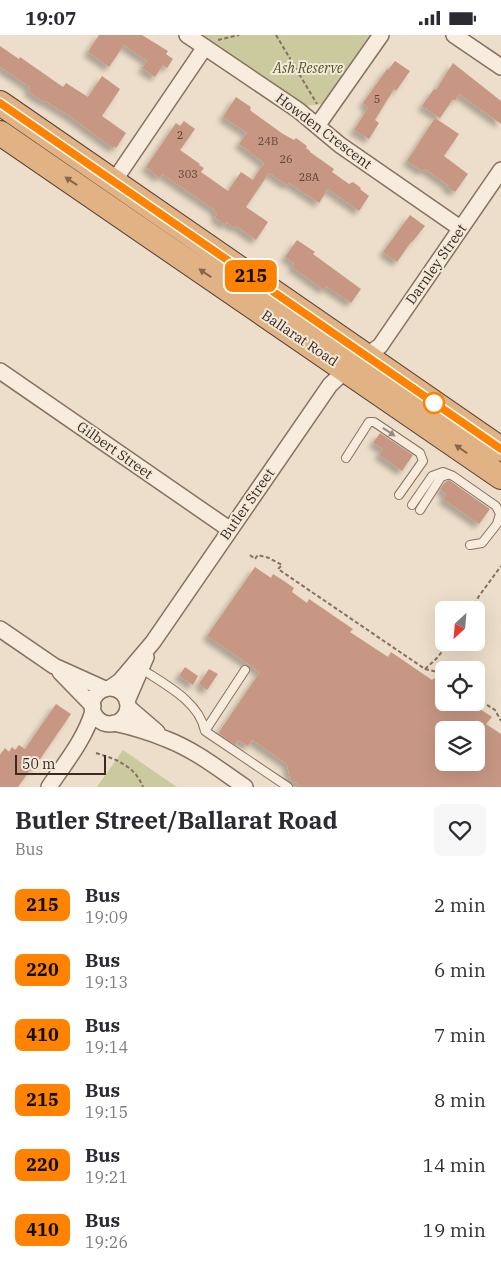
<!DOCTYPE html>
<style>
:root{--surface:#fff;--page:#f7f7f7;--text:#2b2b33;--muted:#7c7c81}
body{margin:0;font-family:"IBM Plex Serif",serif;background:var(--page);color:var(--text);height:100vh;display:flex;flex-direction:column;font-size:19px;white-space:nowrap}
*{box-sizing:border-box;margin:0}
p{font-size:16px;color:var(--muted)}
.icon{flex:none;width:28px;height:28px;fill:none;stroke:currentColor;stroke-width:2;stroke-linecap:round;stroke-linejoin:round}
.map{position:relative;height:752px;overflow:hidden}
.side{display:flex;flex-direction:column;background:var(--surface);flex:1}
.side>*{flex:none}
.badge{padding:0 10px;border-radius:8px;font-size:18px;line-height:32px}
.needle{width:32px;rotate:206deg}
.controls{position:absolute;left:435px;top:566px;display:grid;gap:10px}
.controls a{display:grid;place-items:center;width:50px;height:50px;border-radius:8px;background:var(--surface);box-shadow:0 5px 20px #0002;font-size:25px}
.scale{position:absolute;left:15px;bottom:12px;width:91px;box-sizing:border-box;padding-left:5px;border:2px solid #392a22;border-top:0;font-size:14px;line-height:18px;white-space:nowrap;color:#392a22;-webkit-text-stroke:4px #f4e9d9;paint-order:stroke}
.map>.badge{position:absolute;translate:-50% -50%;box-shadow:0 0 0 2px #fff}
.round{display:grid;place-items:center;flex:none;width:52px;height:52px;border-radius:8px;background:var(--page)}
.headline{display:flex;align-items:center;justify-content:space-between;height:85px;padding:0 15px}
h1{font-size:24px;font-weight:700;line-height:38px}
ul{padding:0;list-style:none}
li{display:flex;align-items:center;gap:15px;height:65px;padding:0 15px}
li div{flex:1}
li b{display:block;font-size:19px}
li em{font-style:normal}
li .badge{min-width:55px;font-weight:700;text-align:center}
.status{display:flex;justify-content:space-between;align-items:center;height:35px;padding:0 25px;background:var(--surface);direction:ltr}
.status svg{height:14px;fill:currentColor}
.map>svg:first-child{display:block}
.green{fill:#caca9e}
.building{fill:#c79783;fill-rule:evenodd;filter:url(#shadow)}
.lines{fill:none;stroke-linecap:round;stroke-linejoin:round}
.service-casing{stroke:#887060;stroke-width:10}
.minor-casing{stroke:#887060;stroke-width:18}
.trunk-casing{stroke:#563f33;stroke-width:26}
.path{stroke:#887060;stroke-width:2;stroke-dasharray:4 2.5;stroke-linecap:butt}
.service{stroke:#f7ecdd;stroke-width:8}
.minor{stroke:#f7ecdd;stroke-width:15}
.trunk{stroke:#e0b284;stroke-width:24}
.oneway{fill:#84674e}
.oneway2{fill:#988b80}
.line-casing{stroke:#fff;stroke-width:11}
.line{stroke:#ff8200;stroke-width:8}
.stop-dot{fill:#fff;stroke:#ff8200;stroke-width:2.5}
.labels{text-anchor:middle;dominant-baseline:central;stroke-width:4;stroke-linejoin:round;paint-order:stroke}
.number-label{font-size:11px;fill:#5c453a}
.park-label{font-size:14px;font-style:italic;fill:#4f542a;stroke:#f4e9d9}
.street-label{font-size:14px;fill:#392a22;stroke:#f4e9d9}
</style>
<div class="status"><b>19:07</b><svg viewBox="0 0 49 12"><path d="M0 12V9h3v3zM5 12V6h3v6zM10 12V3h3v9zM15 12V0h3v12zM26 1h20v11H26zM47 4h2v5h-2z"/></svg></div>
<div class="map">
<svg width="501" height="752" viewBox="0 0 501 752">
<defs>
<filter id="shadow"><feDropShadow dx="-4.5" dy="4.5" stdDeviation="2.5" flood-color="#0004"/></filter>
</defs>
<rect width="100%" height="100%" fill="#ecdeca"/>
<!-- green -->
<path class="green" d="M 201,0 L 371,0 L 324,69 L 305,71 Z
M 123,715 L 177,752 L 97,752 Z"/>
<!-- building -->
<path class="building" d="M 99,0 L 142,0 L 168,16 L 166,19 L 173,24 L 167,33 L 163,30 L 155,42 L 142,33 L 147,26 L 124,10 L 109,32 L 88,17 Z
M 0,11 L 19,24 L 20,22 L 63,52 L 66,48 L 88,62 L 102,41 L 120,54 L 102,81 L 126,98 L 116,113 L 114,111 L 113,113 L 68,80 L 45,66 L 44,67 L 29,57 L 30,56 L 28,54 L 30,52 L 0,32 Z
M 395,26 L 410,36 L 396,56 L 394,54 L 375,85 L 379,88 L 369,104 L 354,95 L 368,73 L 363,68 L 387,34 L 388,35 Z
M 453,28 L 501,66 L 501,89 L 459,59 L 455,66 L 453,64 L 440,83 L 422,71 L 434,54 L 436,55 Z
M 236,62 L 251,72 L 250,74 L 251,76 L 283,99 L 294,105 L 296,103 L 307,111 L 306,113 L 310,116 L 310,117 L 334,134 L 332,137 L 349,149 L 353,147 L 361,153 L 360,154 L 369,161 L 359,176 L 328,154 L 319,168 L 289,148 L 287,150 L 269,138 L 246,172 L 268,187 L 256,205 L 236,191 L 235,193 L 226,187 L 225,190 L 215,183 L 217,179 L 214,177 L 215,175 L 162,139 L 159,143 L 146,132 L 176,88 L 180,91 L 184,86 L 195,94 L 180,115 L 200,129 L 199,130 L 204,133 L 201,137 L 228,156 L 241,137 L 253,145 L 264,128 L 239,109 L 247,98 L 223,82 Z
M 435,83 L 459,99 L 444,121 L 468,139 L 455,157 L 447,152 L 448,150 L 425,134 L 422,136 L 407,126 Z
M 410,180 L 425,191 L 412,207 L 411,207 L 397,227 L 383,217 Z
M 297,205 L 315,217 L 313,219 L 361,254 L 351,268 L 326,251 L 324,255 L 292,232 L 294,228 L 285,222 Z
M 380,398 L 413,420 L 402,436 L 379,420 L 383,414 L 373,408 Z
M 449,445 L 490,474 L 479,489 L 443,464 L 446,459 L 440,454 L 445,447 Z
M 255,532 L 271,543 L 273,539 L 284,546 L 294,553 L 292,557 L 307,568 L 309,564 L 353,594 L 350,597 L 388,622 L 391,617 L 432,645 L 434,643 L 444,649 L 444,668 L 471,668 L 492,682 L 486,689 L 501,699 L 501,752 L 302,752 L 290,744 L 287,729 L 252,705 L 248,711 L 238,705 L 235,710 L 220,699 L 219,697 L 260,637 L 207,601 ZM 444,695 L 476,695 L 476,728 L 444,728 Z
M 185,632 L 198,641 L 193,650 L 179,641 Z
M 209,634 L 218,639 L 207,655 L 199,649 Z
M 56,669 L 71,679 L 34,733 L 32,732 L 18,752 L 0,752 L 0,720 L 5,713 L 9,717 L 12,712 L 15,715 L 19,710 L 25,714 Z"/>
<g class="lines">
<defs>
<path id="service" d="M 346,423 L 369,387 L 374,387 L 420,418 L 423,426 L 399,460
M 412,470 L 432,441 L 443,437 L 453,441 L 496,471 L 500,479 L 497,489 L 482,508 L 470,510
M 420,475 L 441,442 L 447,440
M 140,633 C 164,649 199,666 205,696 L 288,752
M 205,696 L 245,635"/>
<path id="minor" d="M 187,0 L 298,75 L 340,110 L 460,193
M 454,0 L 501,32
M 317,91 L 381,0
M 114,146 L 205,12
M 0,336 L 229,494
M 0,594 L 54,631 L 105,654
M 60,637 L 93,671
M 110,653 L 120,646 L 153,607 L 330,350 L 346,335 L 380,311 L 501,135
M92 671a18 18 0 1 1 36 0a18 18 0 1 1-36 0Z
M 127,666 L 146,622
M 128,672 L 157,697
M 114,688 C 132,692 149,697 166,704 C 195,715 220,735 245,752
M 49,752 C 65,728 85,704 93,676"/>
<path id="trunk" d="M 0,68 L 501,414
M 0,98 L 501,442"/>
</defs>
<!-- service casing -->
<use href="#service" class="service-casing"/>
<!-- minor casing -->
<use href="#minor" class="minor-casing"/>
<!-- trunk casing -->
<use href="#trunk" class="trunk-casing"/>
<!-- path -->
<path class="path" d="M 276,0 L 317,69
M 218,5 L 239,0
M 250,520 L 255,524 L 258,520 L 269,523 L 282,530 L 278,534 L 425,634 L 437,637 L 444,642
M 471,575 L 479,561 L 501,531
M 425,634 L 436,624 L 449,608
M 476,663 L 495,675 L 501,686
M 96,718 C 116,724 135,731 143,752"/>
<!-- service -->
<use href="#service" class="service"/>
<!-- minor -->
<use href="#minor" class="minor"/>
<!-- trunk -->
<use href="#trunk" class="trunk"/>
</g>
<!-- one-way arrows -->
<defs><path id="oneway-solid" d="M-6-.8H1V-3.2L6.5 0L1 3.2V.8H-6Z" transform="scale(1.25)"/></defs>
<g class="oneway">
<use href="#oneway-solid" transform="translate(71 146) rotate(-146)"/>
<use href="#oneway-solid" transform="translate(205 238) rotate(-146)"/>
<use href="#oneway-solid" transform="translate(461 414) rotate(-145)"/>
</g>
<use class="oneway2" href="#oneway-solid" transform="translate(389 397) rotate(34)"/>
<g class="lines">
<defs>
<path id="line" d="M 0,68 L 501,414"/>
</defs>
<!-- line casing -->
<use href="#line" class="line-casing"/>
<!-- line -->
<use href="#line" class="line"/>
</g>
<!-- markers -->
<circle class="stop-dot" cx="434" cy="368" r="10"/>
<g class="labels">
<!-- number labels -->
<g class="number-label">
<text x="377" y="64">5</text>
<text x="180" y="100">2</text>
<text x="268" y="106">24B</text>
<text x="286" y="124">26</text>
<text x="188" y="139">303</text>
<text x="309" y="142">28A</text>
</g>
<!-- park labels -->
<g class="park-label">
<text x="308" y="33">Ash Reserve</text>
</g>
<!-- street labels -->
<g class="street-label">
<text transform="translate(324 96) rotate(37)">Howden Crescent</text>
<text transform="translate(436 229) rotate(-55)">Darnley Street</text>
<text transform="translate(300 303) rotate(34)">Ballarat Road</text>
<text transform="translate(115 415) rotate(35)">Gilbert Street</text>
<text transform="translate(247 469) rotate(-55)">Butler Street</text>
</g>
</g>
</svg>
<div class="controls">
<a><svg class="needle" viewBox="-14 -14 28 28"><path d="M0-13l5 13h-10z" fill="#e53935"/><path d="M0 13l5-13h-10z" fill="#7c7c81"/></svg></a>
<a><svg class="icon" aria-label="locate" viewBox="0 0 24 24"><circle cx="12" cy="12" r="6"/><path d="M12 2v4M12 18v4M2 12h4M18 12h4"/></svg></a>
<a><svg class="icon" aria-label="layers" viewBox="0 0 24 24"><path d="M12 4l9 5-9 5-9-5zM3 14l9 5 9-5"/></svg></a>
</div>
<div class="scale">50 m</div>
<b class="badge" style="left:251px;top:241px;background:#ff8200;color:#111">215</b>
</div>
<section class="side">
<div class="headline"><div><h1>Butler Street/Ballarat Road</h1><p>Bus</p></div><a class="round"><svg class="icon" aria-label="heart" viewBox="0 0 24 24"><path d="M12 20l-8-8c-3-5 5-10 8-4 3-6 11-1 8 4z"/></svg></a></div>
<ul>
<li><span class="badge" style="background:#ff8200;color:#111">215</span><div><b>Bus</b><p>19:09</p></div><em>2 min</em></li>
<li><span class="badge" style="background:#ff8200;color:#111">220</span><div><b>Bus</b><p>19:13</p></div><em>6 min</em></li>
<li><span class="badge" style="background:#ff8200;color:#111">410</span><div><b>Bus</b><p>19:14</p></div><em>7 min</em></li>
<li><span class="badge" style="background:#ff8200;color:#111">215</span><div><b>Bus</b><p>19:15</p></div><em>8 min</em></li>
<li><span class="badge" style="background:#ff8200;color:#111">220</span><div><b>Bus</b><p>19:21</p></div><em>14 min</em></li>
<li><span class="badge" style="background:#ff8200;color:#111">410</span><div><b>Bus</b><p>19:26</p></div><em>19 min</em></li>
</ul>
</section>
